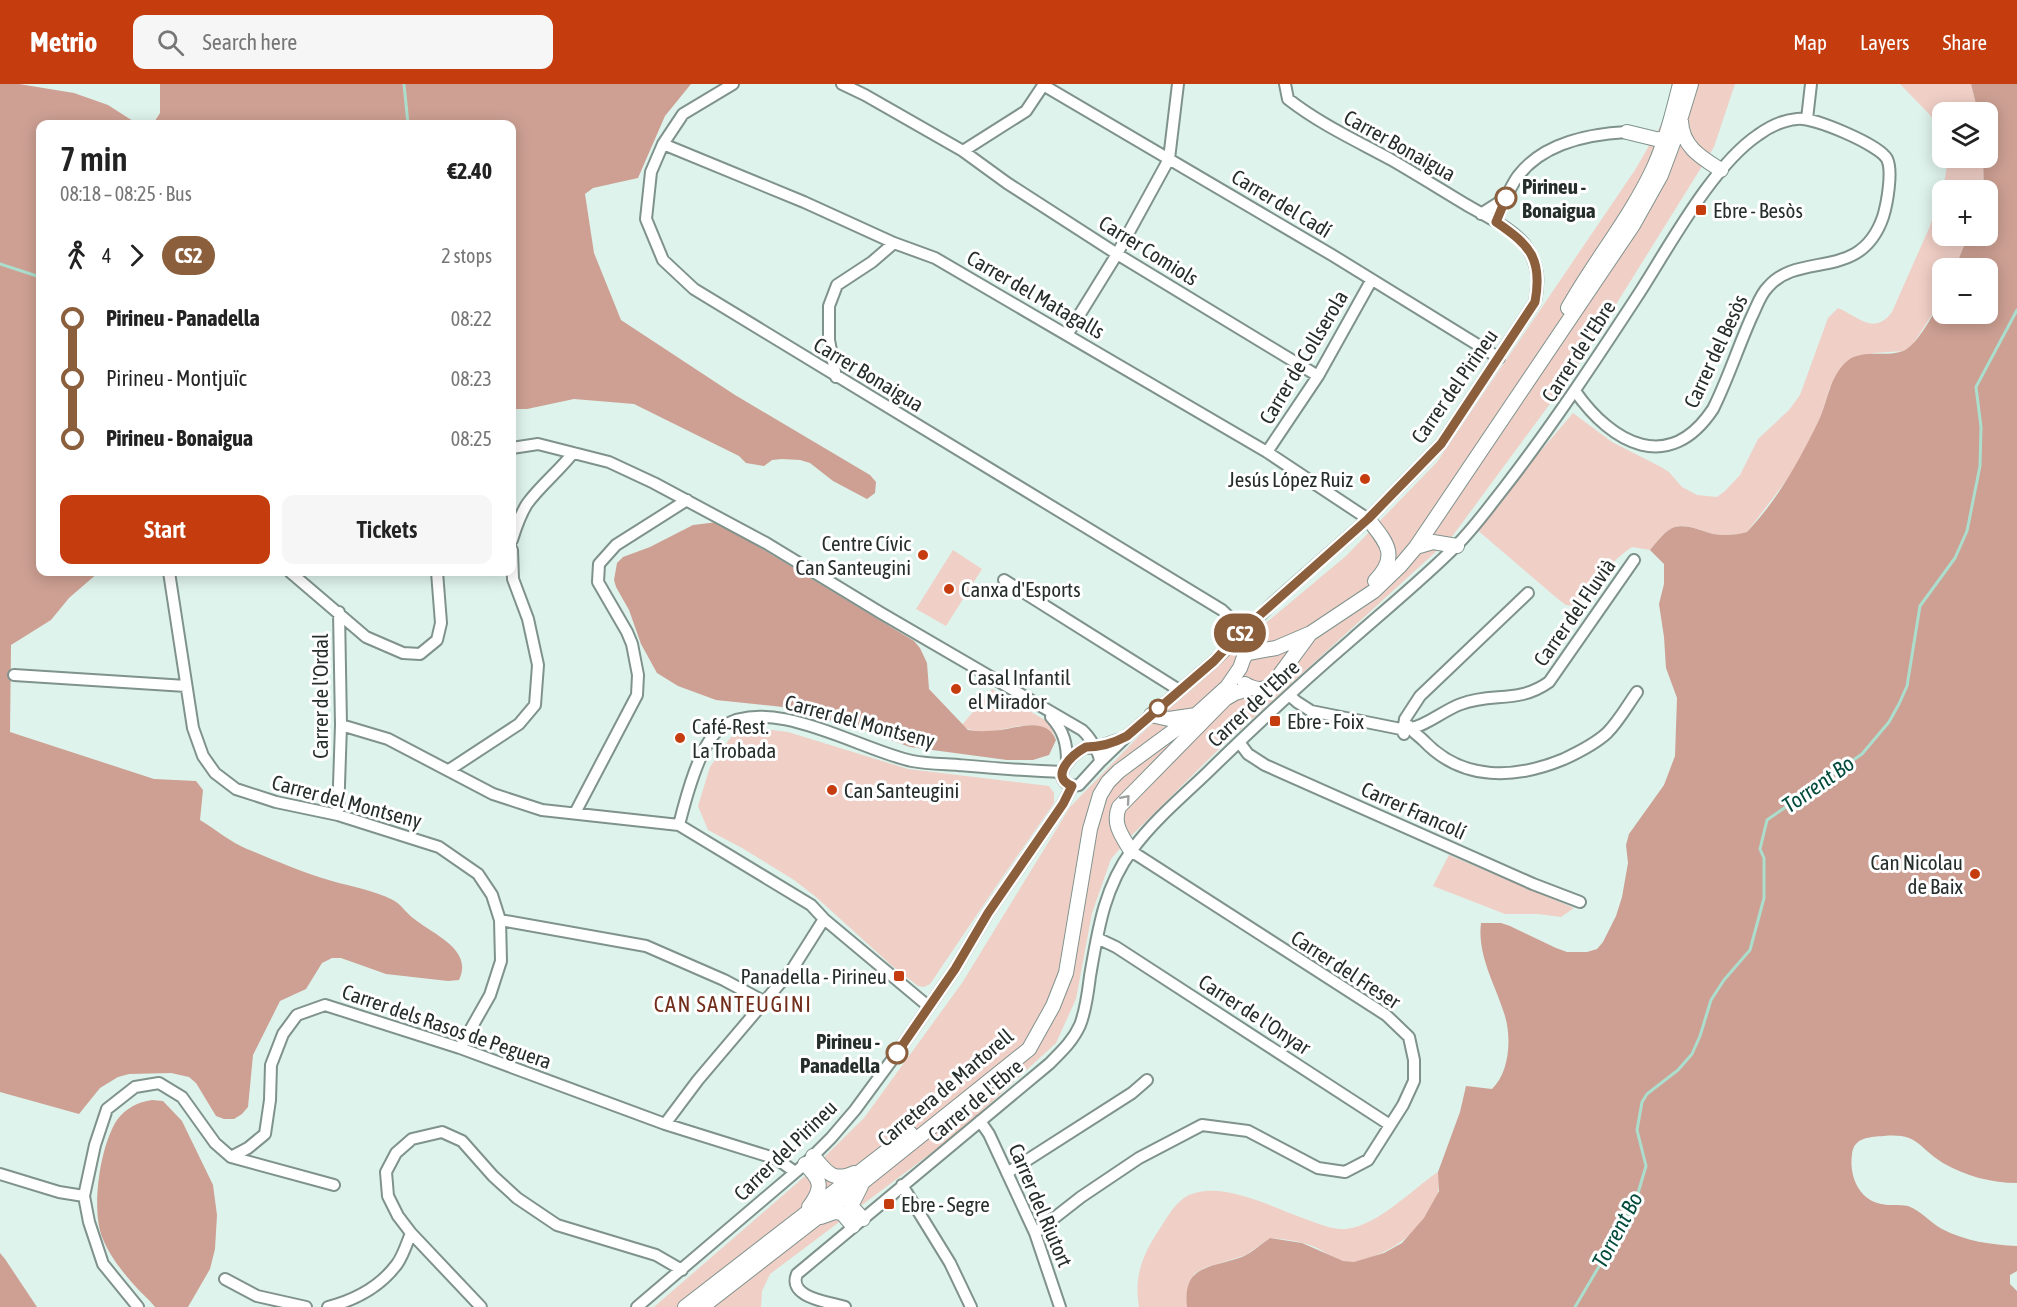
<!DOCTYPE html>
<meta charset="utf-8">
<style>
:root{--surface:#fff;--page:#f6f6f6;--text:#222;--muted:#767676;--accent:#c53d0e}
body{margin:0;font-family:"Asap Condensed",sans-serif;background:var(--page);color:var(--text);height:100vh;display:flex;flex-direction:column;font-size:22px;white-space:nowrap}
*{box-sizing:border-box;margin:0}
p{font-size:20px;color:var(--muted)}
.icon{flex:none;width:33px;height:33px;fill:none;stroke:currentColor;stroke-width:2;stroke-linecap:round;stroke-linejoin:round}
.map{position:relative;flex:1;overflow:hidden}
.drawer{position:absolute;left:36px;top:36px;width:480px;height:456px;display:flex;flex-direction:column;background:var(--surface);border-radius:12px;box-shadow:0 3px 15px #0003}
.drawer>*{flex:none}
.badge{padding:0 12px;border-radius:20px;font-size:21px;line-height:39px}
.fabs{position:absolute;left:1932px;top:18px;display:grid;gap:12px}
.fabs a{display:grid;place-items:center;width:66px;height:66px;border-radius:12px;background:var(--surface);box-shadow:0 3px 15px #0003;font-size:30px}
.map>.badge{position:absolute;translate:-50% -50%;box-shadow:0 0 0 3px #fff}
.legs{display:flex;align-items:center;gap:9px;height:66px;padding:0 24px;font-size:20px}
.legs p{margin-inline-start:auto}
.headline{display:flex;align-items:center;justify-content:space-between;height:102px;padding:0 24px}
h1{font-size:33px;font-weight:600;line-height:45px}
.cta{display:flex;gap:12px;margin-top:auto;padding:12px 24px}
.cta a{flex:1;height:69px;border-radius:12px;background:var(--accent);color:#fff;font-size:24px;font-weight:600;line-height:69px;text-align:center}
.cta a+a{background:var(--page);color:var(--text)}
ul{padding:0 24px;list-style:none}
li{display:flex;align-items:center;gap:21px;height:60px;font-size:22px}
li i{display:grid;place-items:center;width:9px;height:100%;margin:0 8px;background:currentColor}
li i::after{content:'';width:15px;height:15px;margin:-8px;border:4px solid;border-radius:50%;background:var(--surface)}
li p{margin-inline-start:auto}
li:first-child i{background:linear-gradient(#0000 50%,currentColor 0)}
li:last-child i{background:linear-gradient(currentColor 50%,#0000 0)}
header{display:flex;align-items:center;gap:36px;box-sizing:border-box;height:84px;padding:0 30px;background:var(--accent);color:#fff}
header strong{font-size:28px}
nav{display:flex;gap:33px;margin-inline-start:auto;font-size:21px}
.search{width:420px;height:54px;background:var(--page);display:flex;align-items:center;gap:15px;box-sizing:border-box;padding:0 21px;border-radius:12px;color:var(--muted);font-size:22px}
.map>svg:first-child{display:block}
.green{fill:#f0cfc6}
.forest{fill:#cda093}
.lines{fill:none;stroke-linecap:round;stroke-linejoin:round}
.stream{stroke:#acdece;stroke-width:3}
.minor-casing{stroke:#7f928c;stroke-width:14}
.major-casing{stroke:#7f928c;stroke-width:16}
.minor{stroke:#fff;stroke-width:10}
.major{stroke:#fff;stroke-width:14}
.oneway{stroke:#9da1a0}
.line-1-casing{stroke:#fff;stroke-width:14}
.line-1{stroke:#8b5e3c;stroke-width:9}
.stop-1-dot{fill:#fff;stroke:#8b5e3c;stroke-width:3}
.poi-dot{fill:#c53d0e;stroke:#fff;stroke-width:2}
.labels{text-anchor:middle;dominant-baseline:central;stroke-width:6;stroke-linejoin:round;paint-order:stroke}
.street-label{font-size:21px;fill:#262e2c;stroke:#fff}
.stop-label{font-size:21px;font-weight:bold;fill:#262e2c;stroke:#fff;text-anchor:start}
.poi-label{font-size:21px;fill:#262e2c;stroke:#fff;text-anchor:start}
.water-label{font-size:22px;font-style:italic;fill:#034b3c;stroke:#fff}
.neighbourhood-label{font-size:22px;letter-spacing:1.5px;fill:#712e1b;stroke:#fff}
</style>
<header>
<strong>Metrio</strong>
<div class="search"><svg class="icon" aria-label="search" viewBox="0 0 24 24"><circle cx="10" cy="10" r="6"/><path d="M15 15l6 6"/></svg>Search here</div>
<nav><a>Map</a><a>Layers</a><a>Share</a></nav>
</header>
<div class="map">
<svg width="2017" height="1223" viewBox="0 0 2017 1223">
<rect width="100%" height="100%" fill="#def3ec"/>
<!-- green -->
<path class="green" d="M 1673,0 L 1735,0 L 1714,63 L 1577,283 L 1451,454 L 1218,666 L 1133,750 L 1111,775 L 1092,829 L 1076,915 L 1056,959 L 958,1049 L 770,1190 L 762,1207 L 761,1223 L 654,1223 L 804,1093 L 864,1034 L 962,899 L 1070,723 L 1139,652 L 1212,584 L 1346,472 L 1437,378 L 1635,86 L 1662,39 Z
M 1900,0 L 1971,0 L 1978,28 L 1942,28 L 1942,48 L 1930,31 Z
M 1948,74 L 1983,74 L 1984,106 L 1942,106 L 1942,152 L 1968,152 L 1955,184 L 1942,184 L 1942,212 L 1939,220 L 1911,263 L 1903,267 L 1873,269 L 1830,303 L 1822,330 L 1798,381 L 1747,448 C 1737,451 1725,452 1713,450 C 1702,447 1687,440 1675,443 C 1666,445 1656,459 1650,466 L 1632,463 C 1608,479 1595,501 1577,522 L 1566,521 L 1558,515 L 1475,444 L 1573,329 L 1612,358 L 1661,383 L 1669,388 L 1682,403 L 1697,411 L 1717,413 L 1725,407 L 1740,391 L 1758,355 L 1789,326 L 1800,311 L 1828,234 L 1838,224 C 1859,233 1874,252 1892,228 L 1930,142 L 1945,94 Z
M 953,466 L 982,485 L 946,542 L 916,525 Z
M 992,605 L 1045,636 L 1052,643 L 1056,656 L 1053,649 C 1047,646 1041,642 1035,642 C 1011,638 983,658 962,641 Z
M 756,644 L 788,648 L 908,685 L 1049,702 L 1054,709 L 1054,719 L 997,801 L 930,900 L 924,903 L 918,902 L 891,881 L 816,813 L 794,796 L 742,764 L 708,746 L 698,722 L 710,683 L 731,653 Z
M 1449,771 L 1574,824 L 1561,833 L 1538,830 L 1505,830 L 1433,802 Z
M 1438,1088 C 1446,1124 1406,1161 1374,1172 C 1364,1176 1355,1180 1343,1177 C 1333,1175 1324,1167 1315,1163 C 1301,1157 1285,1155 1270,1154 L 1246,1171 L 1204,1184 L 1194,1190 L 1187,1218 L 1187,1223 L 1139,1223 C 1134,1192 1142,1172 1159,1146 C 1166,1135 1173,1122 1184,1114 C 1218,1092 1278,1127 1311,1137 C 1322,1141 1334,1146 1346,1145 C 1379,1141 1411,1106 1438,1088 Z"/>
<!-- forest -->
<path class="forest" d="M 0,0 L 19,0 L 74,9 L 108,21 L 136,39 L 142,40 L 40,40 L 40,488 L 99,488 L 69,514 L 51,536 L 11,561 L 10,648 L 154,695 L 196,697 L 203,706 L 200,736 C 215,745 230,758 247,765 C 274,776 303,789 332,797 C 353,803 373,806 393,816 C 402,821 405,828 413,834 C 432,850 474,865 459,896 L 448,897 L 386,890 L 341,874 L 332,874 L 322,879 L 306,905 L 280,917 L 253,971 L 248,1023 L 242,1030 L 234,1035 L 224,1035 L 216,1032 L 196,999 L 189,993 L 171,989 L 129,990 L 118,993 L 100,1004 L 79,1030 L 0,1008 Z
M 160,0 L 691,0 L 665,32 L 638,94 L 593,104 L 585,110 L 594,169 L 621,236 L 735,311 L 870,391 L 876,398 L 875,409 L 867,415 L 833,397 L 810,379 L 800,376 L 782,375 L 772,376 L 764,382 L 746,379 L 739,372 L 634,320 L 574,315 L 527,325 L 512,325 L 512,40 L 153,40 L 160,29 Z
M 1971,0 L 2017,0 L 2017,1099 C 1992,1099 1965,1092 1943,1079 C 1918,1064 1919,1049 1884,1052 C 1870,1053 1854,1053 1852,1070 C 1849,1091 1858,1115 1881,1120 C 1890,1122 1899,1120 1908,1122 C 1920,1126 1931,1139 1942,1145 C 1965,1157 1992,1161 2017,1162 L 2017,1187 L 2010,1191 L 2010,1200 L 2017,1207 L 2017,1223 L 1187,1223 C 1182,1180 1212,1184 1242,1173 C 1252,1169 1261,1160 1270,1154 L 1302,1159 L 1343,1177 L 1354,1178 L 1384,1169 L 1402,1159 L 1424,1134 L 1439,1107 L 1438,1088 L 1460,1028 L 1466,1002 L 1492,1005 C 1510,988 1512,952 1504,929 C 1495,900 1477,871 1481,839 L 1501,839 L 1510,842 L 1556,864 L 1567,868 L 1587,868 L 1597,865 L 1603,858 L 1616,832 L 1622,813 L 1628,779 L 1626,761 L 1629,750 L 1664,701 L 1675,672 L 1677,614 L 1666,584 L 1664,553 L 1659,520 L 1664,500 L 1664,480 L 1650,466 C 1656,459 1666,445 1675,443 C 1687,440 1702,447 1713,450 C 1725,452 1737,451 1747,448 C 1779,414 1799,377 1819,336 C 1828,317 1829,294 1846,278 C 1862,264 1885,274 1903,267 C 1917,262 1937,225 1942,212 L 1942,230 L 1988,230 L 1988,184 L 1955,184 L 1968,152 L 1988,152 L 1988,106 L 1984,106 L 1983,74 L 1988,74 L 1988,28 L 1978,28 Z
M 718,438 L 914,557 L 920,564 L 927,579 L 929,605 L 968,646 C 979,648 990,647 1001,646 C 1020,643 1047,633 1056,656 L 1049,671 L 1033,676 L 1007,676 L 910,663 L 857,644 L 783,623 L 716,616 L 678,602 L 657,589 L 641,560 L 629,526 L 616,503 L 614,496 L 617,479 L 623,473 L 650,463 L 693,441 Z
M 152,1016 L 163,1017 L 182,1037 L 213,1101 L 217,1131 L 215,1165 L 210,1185 L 188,1223 L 155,1223 C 149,1215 142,1210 136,1203 C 123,1189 109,1171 102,1153 C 91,1124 100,1062 117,1036 C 126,1024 138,1018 152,1016 Z
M 0,1169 L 5,1175 L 37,1223 L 0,1223 Z"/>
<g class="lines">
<!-- stream -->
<path class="stream" d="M 404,0 L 408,40
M 0,180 L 40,193
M 1575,1223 L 1620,1147 L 1638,1109 L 1646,1082 L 1637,1046 L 1642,1018 L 1647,1010 L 1678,986 L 1692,970 L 1700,952 L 1711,916 L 1724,896 L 1750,866 L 1764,814 L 1764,774 L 1760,765 L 1767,736 L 1862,670 L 1889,638 L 1899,620 L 1907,602 L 1920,522 L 1955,474 L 1967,447 L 1980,382 L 1981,343 L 1976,303 L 2017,226"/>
<defs>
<path id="minor" d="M 733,0 L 683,30 L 663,60 L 651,88 L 646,135 L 663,176 L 694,205 L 1222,526 L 1243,546
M 842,0 L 865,11 L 963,67 L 1007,99 L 1117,170 L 1318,292
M 1043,1 L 1332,171 L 1499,274
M 1807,35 L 1811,0
M 663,60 L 804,118 L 894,159 L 935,174 L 1267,368 L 1368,435
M 963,67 L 1026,27 L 1044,0
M 1481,130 L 1506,114
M 1496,138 C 1502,123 1508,106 1518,92 C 1543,59 1588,50 1627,48
M 1067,251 L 1117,170 L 1169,75 L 1178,0
M 836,293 L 829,256 L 829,222 L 837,201 L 872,178 L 894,159
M 512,364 L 538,360 L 609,378 L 654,399 L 766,459 L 881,529 L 1082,646 C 1089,652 1100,669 1100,678 L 1079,701 L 1072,702 L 1063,720 L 988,829 L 955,885 L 897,969 L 855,1026 L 831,1054 L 805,1080 L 637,1223
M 1267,368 L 1318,292 L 1371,197
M 512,456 C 516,443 520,431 527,420 C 540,402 559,387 573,369
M 169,488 L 193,644 L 203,672 L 215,689 L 236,705 L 276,718 L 338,731 L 439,763 L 478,790 L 492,811 L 500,836 L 501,877 L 490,911 L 460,964
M 290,488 L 366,553 L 403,569 L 420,570 L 437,556 L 441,539 L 437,488
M 1004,496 L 1179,606
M 14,591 L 186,602
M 1289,611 L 1297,618 L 1311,627 L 1401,645 L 1404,650
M 1051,633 C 1064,647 1067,660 1067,678
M 341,641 L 388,655 L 493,710 L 542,726 L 679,741 L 811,821 L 824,835 L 928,922
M 1404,641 L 1405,635 L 1420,612 L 1528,509
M 1411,644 C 1426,642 1444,626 1461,620 C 1493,608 1518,620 1549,598 L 1634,476
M 1401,645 L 1404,641 L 1409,642 C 1413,649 1418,651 1424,657 C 1463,698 1516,695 1564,675 C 1579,668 1595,660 1607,649 C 1619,637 1627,622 1637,608
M 1239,658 L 1248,670 L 1265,681 L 1533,800 L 1580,818
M 1100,678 L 1127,652 L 1214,577 L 1274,518 L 1368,435 L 1441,360 L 1535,218 C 1539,198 1539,179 1525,161 C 1511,143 1485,132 1465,120 C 1440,105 1416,90 1390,75 C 1355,56 1320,40 1288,15 L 1285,0
M 449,686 L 519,640 L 535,621 L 538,581 L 528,535 L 513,495 L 512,466
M 1072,702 C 1048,693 1073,670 1086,663 L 1094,664 L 1121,655
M 575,729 L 637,611 L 638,591 L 632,560 L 627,548 L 598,498 L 599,480 L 616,461 L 687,416
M 338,731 L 341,641 L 339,528
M 679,741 C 685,717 700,657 722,643 C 771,610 860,666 912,677 C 927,680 943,680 958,681 C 993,684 1027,687 1062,688
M 500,836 L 646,862 L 724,896 L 765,918
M 1097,854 L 1116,863 L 1390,1041
M 980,1037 L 989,1050 L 1035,1149 L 1060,1223
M 665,1040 L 698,996 L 793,884 L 824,835
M 231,1073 L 334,1101
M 1007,1089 L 1132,1009 L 1147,996
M 0,1090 L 59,1108 L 84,1112
M 902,1101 L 950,1179 L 971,1223
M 1035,1149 L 1081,1113 L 1139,1074 L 1202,1041 L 1248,1047 L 1318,1084 L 1345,1088 L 1368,1076 L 1403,1021 L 1414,997 L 1414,976 L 1409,953 L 1386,931 L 1131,767
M 225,1195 L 257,1212 L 306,1223
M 138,1223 L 103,1180 L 89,1138 L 84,1112 L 95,1061 L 107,1025 L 135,1003 L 159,999 L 182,1013 L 215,1059 L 231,1073 L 248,1064 L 265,1050 L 270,1016 L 271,981 L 283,950 L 297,931 L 325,921 L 460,964 L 665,1040 L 777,1075 L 795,1088
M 328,1223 C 355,1216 380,1203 397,1180 C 403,1172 407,1159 411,1149
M 481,1223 L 411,1149 L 398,1132 L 388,1112 L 386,1088 L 396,1069 L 412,1055 L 442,1048 L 462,1057 L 493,1092 L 517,1114 L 557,1141 L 656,1171 L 682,1186
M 845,1223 C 830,1218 787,1214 797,1190 L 1049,980 C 1061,968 1073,957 1080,941 C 1086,926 1088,908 1090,892 C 1098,846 1104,804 1132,766 C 1153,737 1182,713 1208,688 C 1254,643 1301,599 1350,557 C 1385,526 1423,495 1456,462 C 1474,444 1489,423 1504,404 C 1552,342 1595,277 1638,211 C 1669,163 1712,82 1758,51 C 1769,43 1784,36 1797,35 C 1812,32 1880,61 1887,75 C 1893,87 1887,120 1883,133 C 1860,199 1800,166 1768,203 C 1760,211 1757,222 1752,232 C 1738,263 1728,295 1713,325 C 1669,391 1612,360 1575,307"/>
<path id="major" d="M 1681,37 C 1682,63 1702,74 1721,86
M 1627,48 L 1660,56 L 1671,49
M 1568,224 C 1595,176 1631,133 1654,83 C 1666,56 1673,28 1680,0
M 1368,435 C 1386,458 1400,471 1375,497
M 1416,463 L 1433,458 L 1457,462
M 1245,600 C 1255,606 1264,607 1273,600 L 1309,551
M 1218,619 L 1235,609 L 1252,604
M 1151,631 L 1169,635 L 1196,631 L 1227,603 L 1240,584 L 1244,573 L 1248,569 L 1276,564 L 1311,549 L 1374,507 L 1400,482 L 1416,463 L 1633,141 L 1661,91 L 1673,59 L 1691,0
M 1131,767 C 1122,752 1112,740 1119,723 L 1225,615
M 813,1072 C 826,1087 832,1099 854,1089
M 805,1080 C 821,1096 824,1103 809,1123
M 861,1102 L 851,1122 L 863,1135
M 821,1133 L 835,1128 L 842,1129 L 853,1142
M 685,1223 L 910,1049
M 702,1223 L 863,1098 L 1029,965 L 1053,922 L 1066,889 L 1090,745 L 1100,711 L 1108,698 L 1119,687 L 1191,634"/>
</defs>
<!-- minor casing -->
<use href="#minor" class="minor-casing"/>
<!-- major casing -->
<use href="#major" class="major-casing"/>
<!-- minor -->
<use href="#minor" class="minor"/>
<!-- major -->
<use href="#major" class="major"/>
</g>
<!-- one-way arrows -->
<defs><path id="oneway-chevron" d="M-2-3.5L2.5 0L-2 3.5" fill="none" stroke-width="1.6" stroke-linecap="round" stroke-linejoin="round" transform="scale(1.5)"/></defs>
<use class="oneway" href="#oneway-chevron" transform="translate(1126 715) rotate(-49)"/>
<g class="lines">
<defs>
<path id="line-1" d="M 897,969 L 955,885 L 988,829 L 1063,720 L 1072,702 C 1048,692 1073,670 1086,663 C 1101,663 1114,659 1127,652 L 1214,577 L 1243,546 L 1368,435 L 1441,360 L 1535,218 C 1543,175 1530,161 1496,138 L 1506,114"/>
</defs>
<!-- line-1 casing -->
<use href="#line-1" class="line-1-casing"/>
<!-- line-1 -->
<use href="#line-1" class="line-1"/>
</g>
<!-- markers -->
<g class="stop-1-dot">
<circle cx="1506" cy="114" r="10"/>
<circle cx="1158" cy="624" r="8"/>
<circle cx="897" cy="969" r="10"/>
</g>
<g class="poi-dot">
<rect x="1695" y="120" width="12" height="12" rx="3"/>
<circle cx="1365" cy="395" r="6"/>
<circle cx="923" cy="471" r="6"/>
<circle cx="949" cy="505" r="6"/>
<circle cx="956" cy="605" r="6"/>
<rect x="1269" y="631" width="12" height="12" rx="3"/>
<circle cx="680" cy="654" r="6"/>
<circle cx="832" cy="706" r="6"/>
<circle cx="1975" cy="790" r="6"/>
<rect x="893" y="886" width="12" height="12" rx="3"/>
<rect x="883" y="1114" width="12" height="12" rx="3"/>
</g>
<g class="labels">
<!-- street labels -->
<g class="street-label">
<text transform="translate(1400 61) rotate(29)">Carrer Bonaigua</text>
<text transform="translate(1282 119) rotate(31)">Carrer del Cadí</text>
<text transform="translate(1149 166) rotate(32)">Carrer Comiols</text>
<text transform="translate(1036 210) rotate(30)">Carrer del Matagalls</text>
<text transform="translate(1578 267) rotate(-57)">Carrer de l'Ebre</text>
<text transform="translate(1715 267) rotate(-65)">Carrer del Besòs</text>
<text transform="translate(1303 273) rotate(-59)">Carrer de Collserola</text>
<text transform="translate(869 290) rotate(31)">Carrer Bonaigua</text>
<text transform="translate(1454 302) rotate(-55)">Carrer del Pirineu</text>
<text transform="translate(1574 528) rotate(-55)">Carrer del Fluvià</text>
<text transform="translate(320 612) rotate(-90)">Carrer de l'Ordal</text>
<text transform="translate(1253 619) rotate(-43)">Carrer de l'Ebre</text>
<text transform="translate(860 637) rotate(15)">Carrer del Montseny</text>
<text transform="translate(347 717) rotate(15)">Carrer del Montseny</text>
<text transform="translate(1414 726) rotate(24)">Carrer Francolí</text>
<text transform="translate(1346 885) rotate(33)">Carrer del Freser</text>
<text transform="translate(1255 930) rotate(33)">Carrer de l'Onyar</text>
<text transform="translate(447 942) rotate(19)">Carrer dels Rasos de Peguera</text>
<text transform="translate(945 1003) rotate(-40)">Carretera de Martorell</text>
<text transform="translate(975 1016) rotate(-40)">Carrer de l'Ebre</text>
<text transform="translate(785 1066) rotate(-44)">Carrer del Pirineu</text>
<text transform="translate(1041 1121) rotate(67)">Carrer del Riutort</text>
</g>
<!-- stop labels -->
<g class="stop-label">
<text x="1522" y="102">Pirineu -<tspan x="1522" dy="24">Bonaigua</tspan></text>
<text x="880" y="957" text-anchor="end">Pirineu -<tspan x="880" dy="24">Panadella</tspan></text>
</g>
<!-- poi labels -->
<g class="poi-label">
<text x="1713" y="126">Ebre - Besòs</text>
<text x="1353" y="395" text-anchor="end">Jesús López Ruiz</text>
<text x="911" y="459" text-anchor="end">Centre Cívic<tspan x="911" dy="24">Can Santeugini</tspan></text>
<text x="961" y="505">Canxa d'Esports</text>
<text x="968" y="593">Casal Infantil<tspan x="968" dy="24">el Mirador</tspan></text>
<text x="1287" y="637">Ebre - Foix</text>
<text x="692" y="642">Café-Rest.<tspan x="692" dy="24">La Trobada</tspan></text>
<text x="844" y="706">Can Santeugini</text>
<text x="1963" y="778" text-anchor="end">Can Nicolau<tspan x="1963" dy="24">de Baix</tspan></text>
<text x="887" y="892" text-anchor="end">Panadella - Pirineu</text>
<text x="901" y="1120">Ebre - Segre</text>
</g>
<!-- water labels -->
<g class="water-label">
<text transform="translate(1818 700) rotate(-35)">Torrent Bo</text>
<text transform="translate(1617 1146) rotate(-62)">Torrent Bo</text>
</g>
<!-- neighbourhood labels -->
<g class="neighbourhood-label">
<text x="733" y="920">CAN SANTEUGINI</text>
</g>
</g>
</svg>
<div class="fabs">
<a><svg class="icon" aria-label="layers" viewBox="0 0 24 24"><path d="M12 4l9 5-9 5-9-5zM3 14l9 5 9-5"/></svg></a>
<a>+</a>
<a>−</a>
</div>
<b class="badge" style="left:1240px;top:549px;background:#8b5e3c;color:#fff">CS2</b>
<section class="drawer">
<div class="headline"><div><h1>7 min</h1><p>08:18 – 08:25 · Bus</p></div><b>€2.40</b></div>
<div class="legs"><svg class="icon" aria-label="walk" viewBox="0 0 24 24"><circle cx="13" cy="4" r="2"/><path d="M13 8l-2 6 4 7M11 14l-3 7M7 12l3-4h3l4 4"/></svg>4<svg class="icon" aria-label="forward" viewBox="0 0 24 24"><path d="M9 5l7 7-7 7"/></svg><b class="badge" style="background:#8b5e3c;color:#fff">CS2</b><p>2 stops</p></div>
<ul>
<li><i style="color:#8b5e3c"></i><b>Pirineu - Panadella</b><p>08:22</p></li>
<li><i style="color:#8b5e3c"></i><span>Pirineu - Montjuïc</span><p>08:23</p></li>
<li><i style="color:#8b5e3c"></i><b>Pirineu - Bonaigua</b><p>08:25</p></li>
</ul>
<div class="cta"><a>Start</a><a>Tickets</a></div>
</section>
</div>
